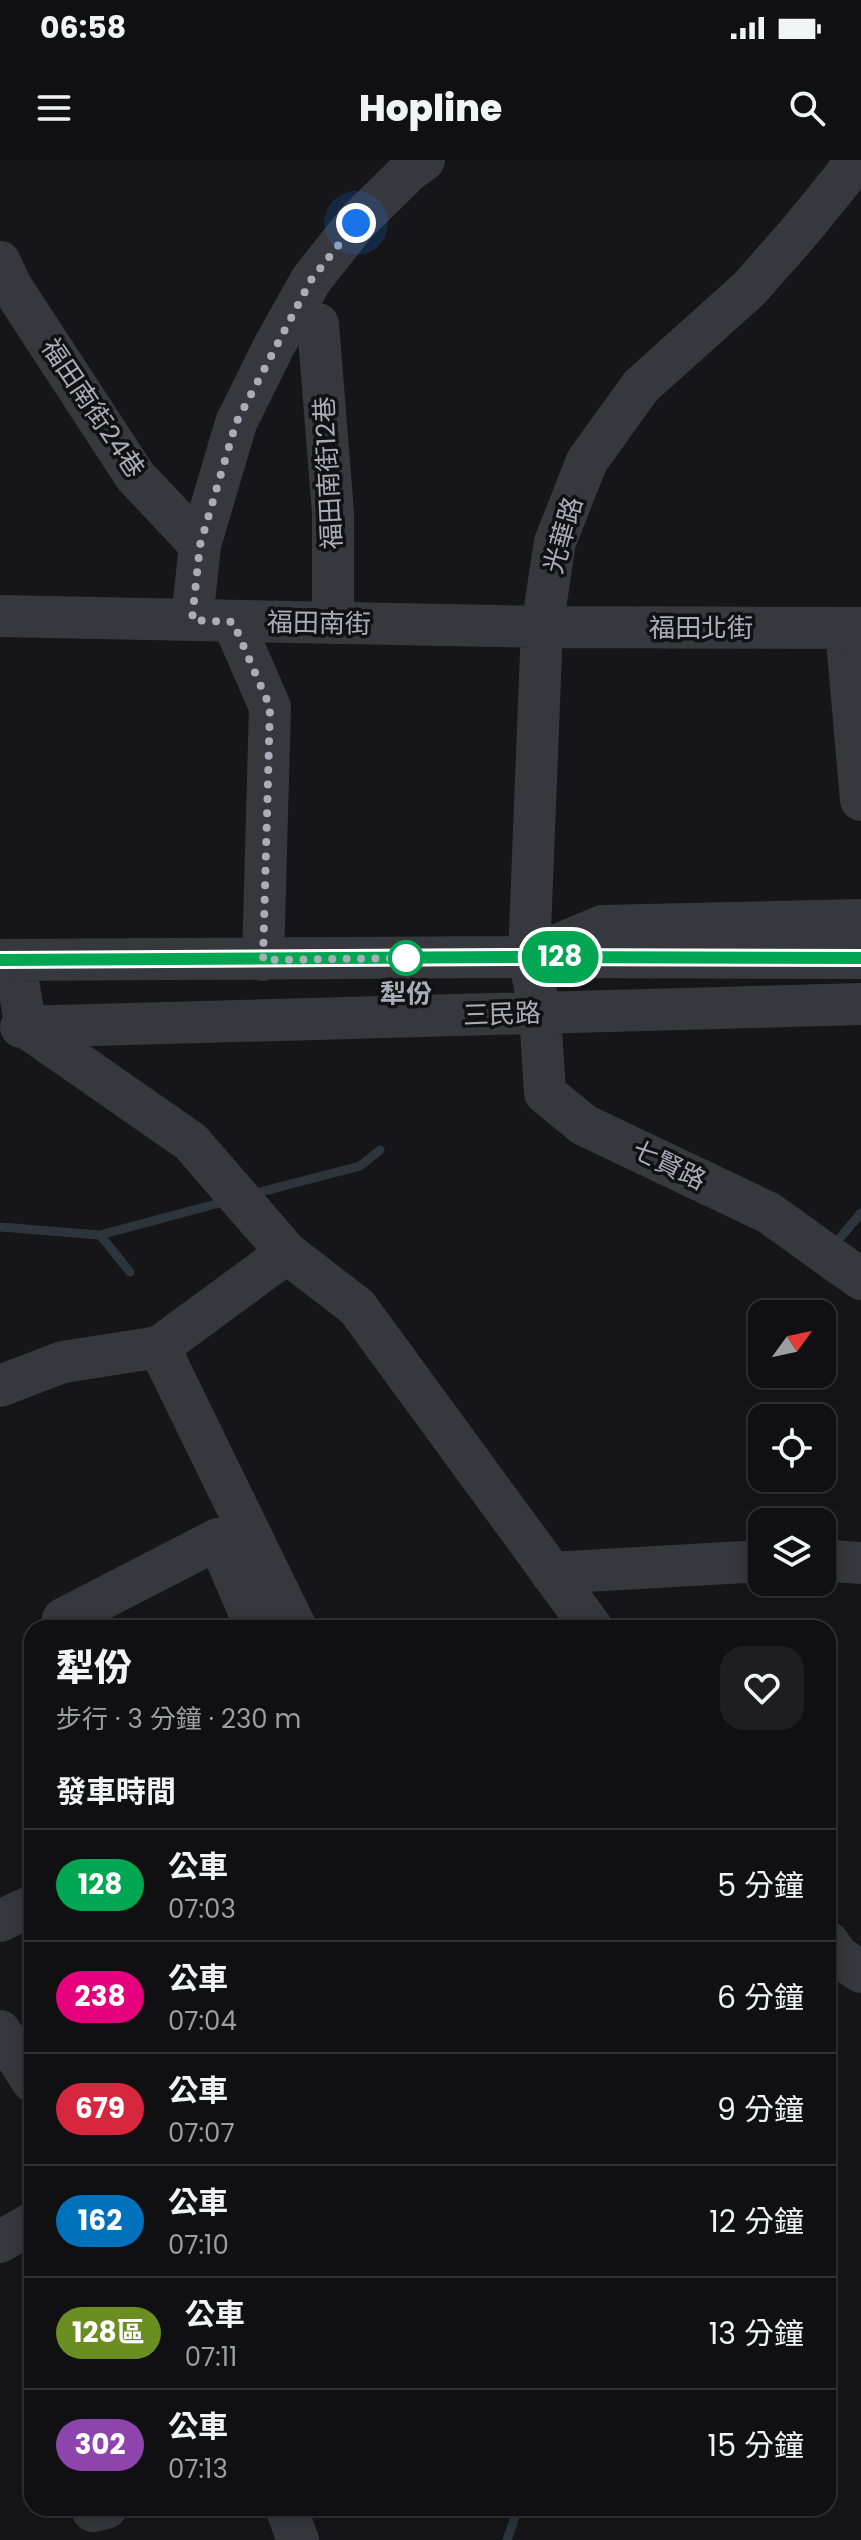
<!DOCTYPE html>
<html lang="zh-TW">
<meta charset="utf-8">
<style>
:root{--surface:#101012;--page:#1e1e20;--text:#f1f3f6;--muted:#9c9d9f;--line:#303032}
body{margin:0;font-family:Poppins,"Noto Sans TC",sans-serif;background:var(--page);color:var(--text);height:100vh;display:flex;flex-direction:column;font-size:30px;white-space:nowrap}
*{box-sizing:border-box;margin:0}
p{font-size:26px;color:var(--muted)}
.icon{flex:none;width:44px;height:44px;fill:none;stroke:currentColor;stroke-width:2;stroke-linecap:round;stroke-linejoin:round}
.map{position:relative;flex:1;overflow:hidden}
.details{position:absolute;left:24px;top:1460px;width:812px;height:896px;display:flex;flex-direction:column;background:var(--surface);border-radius:24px;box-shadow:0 4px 20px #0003,0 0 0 2px var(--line)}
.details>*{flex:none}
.badge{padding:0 16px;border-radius:26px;font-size:28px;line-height:52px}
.needle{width:52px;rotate:57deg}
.buttons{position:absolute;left:748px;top:1140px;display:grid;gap:16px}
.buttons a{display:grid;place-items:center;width:88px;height:88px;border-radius:16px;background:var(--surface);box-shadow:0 4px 20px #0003,0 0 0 2px var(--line);font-size:40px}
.you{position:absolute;width:40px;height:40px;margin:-20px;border:6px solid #fff;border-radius:50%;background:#1a73e8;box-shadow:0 0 0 12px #1a73e833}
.map>.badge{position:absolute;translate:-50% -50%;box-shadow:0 0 0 4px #fff}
h2{padding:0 32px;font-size:30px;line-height:72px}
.round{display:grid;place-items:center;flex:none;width:84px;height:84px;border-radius:24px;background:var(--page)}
.summary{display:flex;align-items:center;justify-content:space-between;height:136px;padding:0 32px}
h1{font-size:38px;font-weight:800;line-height:60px}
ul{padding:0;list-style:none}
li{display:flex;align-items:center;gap:24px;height:112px;padding:0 32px;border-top:2px solid var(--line)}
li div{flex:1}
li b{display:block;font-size:30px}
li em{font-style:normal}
li .badge{min-width:88px;font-weight:700;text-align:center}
.status{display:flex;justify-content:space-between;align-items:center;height:56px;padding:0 40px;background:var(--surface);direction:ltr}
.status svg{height:22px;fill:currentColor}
header{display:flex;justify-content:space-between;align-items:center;height:104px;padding:0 32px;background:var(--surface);font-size:36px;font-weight:800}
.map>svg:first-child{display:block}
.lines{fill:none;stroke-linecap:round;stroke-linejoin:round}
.stream{stroke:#2c353c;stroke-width:9}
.minor{stroke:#37383d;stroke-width:42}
.line-casing{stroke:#fff;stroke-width:18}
.line{stroke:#00a651;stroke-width:12}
.walk{stroke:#a8adb8;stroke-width:8;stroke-dasharray:0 14.4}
.stop-dot{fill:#fff;stroke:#00a651;stroke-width:4}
.labels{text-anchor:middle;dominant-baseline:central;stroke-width:7;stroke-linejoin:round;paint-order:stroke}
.street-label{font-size:26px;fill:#a8adb8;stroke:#111113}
.stop-label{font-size:26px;font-weight:bold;fill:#a8adb8;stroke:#111113}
</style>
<div class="status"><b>06:58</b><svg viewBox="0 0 49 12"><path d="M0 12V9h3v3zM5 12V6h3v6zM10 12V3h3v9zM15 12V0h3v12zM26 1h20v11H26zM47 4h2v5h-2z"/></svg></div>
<header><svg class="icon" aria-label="menu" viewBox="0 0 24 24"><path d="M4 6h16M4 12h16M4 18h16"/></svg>Hopline<svg class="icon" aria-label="search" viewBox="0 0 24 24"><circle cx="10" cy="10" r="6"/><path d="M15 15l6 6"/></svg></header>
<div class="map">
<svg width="861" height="2380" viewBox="0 0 861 2380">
<rect width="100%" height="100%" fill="#161618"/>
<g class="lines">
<!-- stream -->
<path class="stream" d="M 253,1034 L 360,1006 L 380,990
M 0,1067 L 100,1075 L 130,1112
M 100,1075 L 227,1041
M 839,1079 L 861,1053
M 507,2380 L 518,2348"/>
<!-- minor -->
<path class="minor" d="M 854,0 L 844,17 L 801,70 L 750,128 L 641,226 L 587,301 L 555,382 L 542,467 L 529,797 L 540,853 L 545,933 L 584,965 L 769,1053 L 861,1119
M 0,102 L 11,126 L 135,316 L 200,385
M 318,164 L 333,353 L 333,463
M 0,456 L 542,467 L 861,468
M 192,460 L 200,385 L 236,263 L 274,186 L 311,120 L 356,63 L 409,11 L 424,0
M 233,462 L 270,547 L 263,800
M 846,469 L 861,640
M 543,791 L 602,766 L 861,760
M 0,800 L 529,797 L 861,798
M 14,800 L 26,867 L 191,982 L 287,1093 L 357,1147 L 592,1468
M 21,867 L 861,844
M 159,1187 L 296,1468
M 0,1226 L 63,1202 L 159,1187 L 287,1093
M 822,1400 L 861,1403
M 551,1413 L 762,1401
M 63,1459 L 218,1379 L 256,1468
M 0,1761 L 32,1746
M 828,1782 L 838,1796 L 861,1812
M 0,1871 L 32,1921
M 0,2082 L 32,2063
M 286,2348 L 298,2380
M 93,2351 L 106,2348"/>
</g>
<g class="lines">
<defs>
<path id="line" d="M 0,800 L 529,797 L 861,798"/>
</defs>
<!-- line casing -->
<use href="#line" class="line-casing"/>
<!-- line -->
<use href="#line" class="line"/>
<!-- walk -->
<path class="walk" d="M 356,63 L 311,120 L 236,263 L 200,385 L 192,460 L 233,462 L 270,547 L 263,800 L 411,798 L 406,798"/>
</g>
<!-- markers -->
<circle class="stop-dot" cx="406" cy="798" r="16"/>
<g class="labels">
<!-- street labels -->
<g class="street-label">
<text transform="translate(93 248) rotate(56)">福田南街24巷</text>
<text transform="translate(328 313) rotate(-93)">福田南街12巷</text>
<text transform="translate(563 375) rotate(-74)">光華路</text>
<text transform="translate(319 463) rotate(1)">福田南街</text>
<text x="701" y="468">福田北街</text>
<text transform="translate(502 854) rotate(-2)">三民路</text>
<text transform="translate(669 1005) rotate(26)">七賢路</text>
</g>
<!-- stop labels -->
<g class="stop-label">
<text x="406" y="834">犁份</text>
</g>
</g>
</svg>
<div class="buttons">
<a><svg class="needle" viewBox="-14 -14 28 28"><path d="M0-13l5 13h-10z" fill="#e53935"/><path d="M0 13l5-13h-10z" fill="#9c9d9f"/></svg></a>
<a><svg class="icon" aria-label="locate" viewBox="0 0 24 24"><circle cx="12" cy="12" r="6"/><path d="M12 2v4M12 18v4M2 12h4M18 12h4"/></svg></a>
<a><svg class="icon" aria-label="layers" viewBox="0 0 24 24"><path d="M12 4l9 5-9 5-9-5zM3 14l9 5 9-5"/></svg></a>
</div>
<div class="you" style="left:356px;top:63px"></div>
<b class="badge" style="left:560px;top:797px;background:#00a651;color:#fff">128</b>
<section class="details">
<div class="summary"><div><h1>犁份</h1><p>步行 · 3 分鐘 · 230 m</p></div><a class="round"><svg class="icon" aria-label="heart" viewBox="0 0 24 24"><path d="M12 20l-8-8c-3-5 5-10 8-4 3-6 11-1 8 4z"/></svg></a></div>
<h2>發車時間</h2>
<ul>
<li><span class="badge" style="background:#00a651;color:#fff">128</span><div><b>公車</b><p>07:03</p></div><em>5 分鐘</em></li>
<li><span class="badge" style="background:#e6007e;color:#fff">238</span><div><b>公車</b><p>07:04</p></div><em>6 分鐘</em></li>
<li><span class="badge" style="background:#d7263d;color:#fff">679</span><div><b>公車</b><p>07:07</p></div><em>9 分鐘</em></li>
<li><span class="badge" style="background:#0072bc;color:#fff">162</span><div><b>公車</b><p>07:10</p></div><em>12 分鐘</em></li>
<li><span class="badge" style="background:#6b8e23;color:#fff">128區</span><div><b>公車</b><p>07:11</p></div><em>13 分鐘</em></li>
<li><span class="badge" style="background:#8e44ad;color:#fff">302</span><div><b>公車</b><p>07:13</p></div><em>15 分鐘</em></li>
</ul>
</section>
</div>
